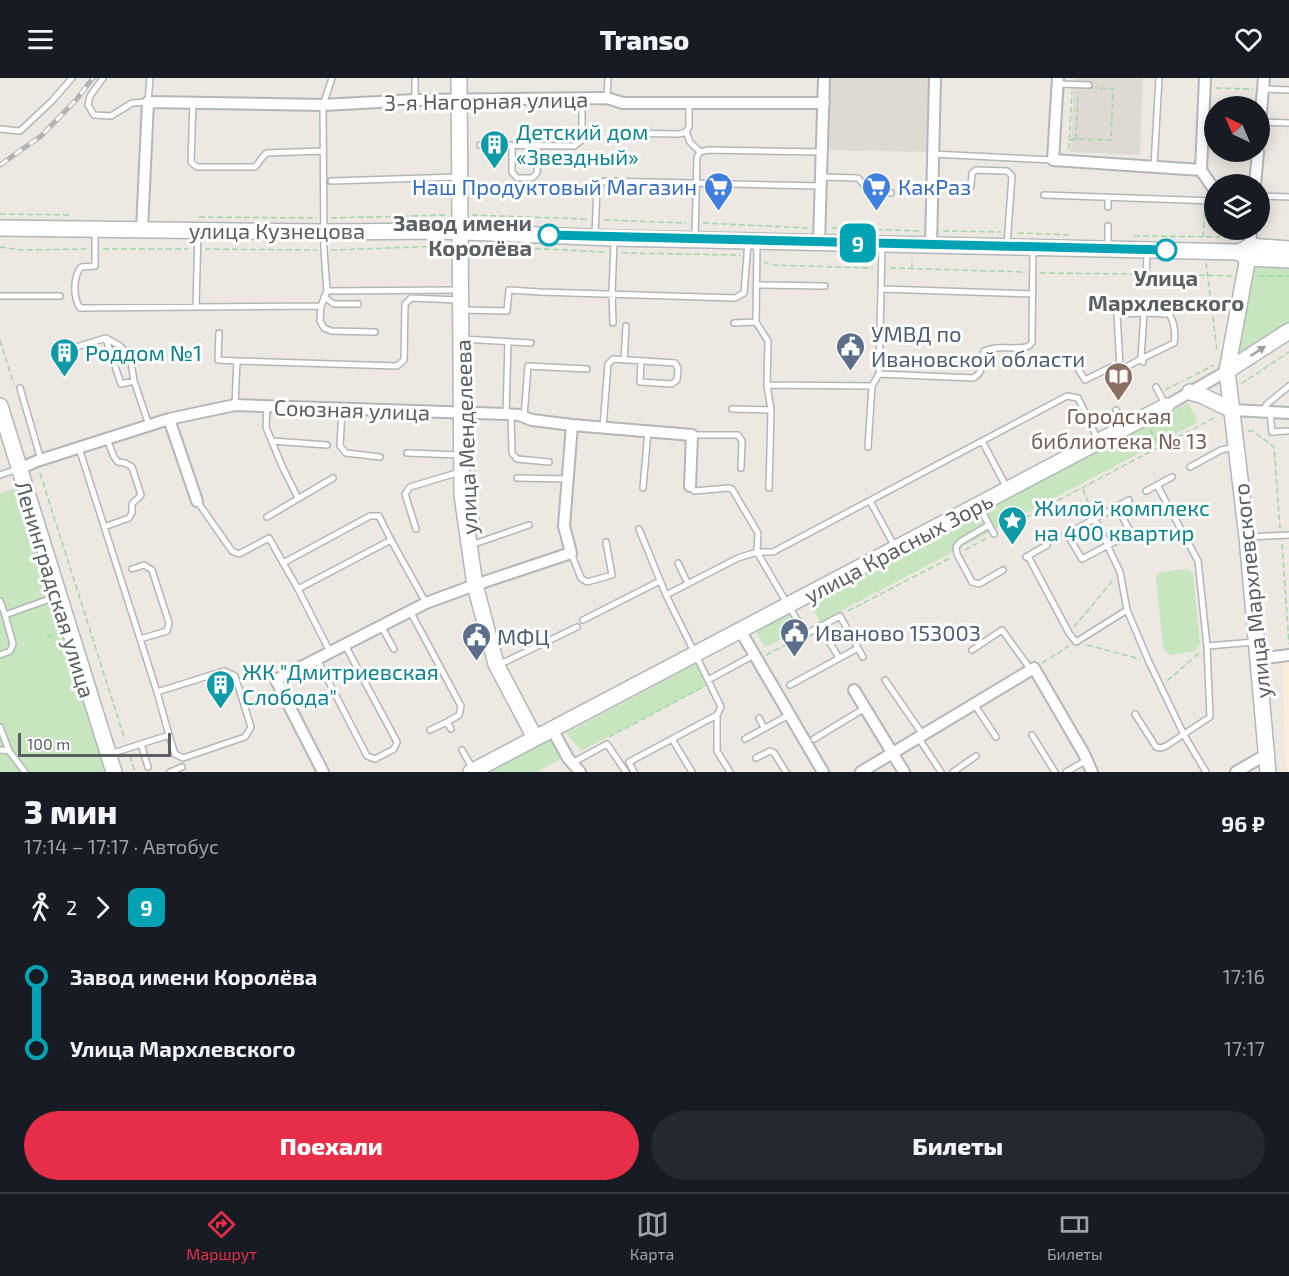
<!DOCTYPE html>
<html lang="ru">
<meta charset="utf-8">
<style>
:root{--surface:#171b24;--page:#242831;--text:#f1f3f6;--muted:#9ea1a6;--line:#363941;--accent:#e72e49}
body{margin:0;font-family:"Exo 2",sans-serif;background:var(--page);color:var(--text);height:100vh;display:flex;flex-direction:column;font-size:22px;white-space:nowrap}
*{box-sizing:border-box;margin:0}
p{font-size:20px;color:var(--muted)}
.icon{flex:none;width:33px;height:33px;fill:none;stroke:currentColor;stroke-width:2;stroke-linecap:round;stroke-linejoin:round}
.map{position:relative;height:694px;overflow:hidden}
.details{display:flex;flex-direction:column;background:var(--surface);flex:1}
.details>*{flex:none}
.badge{padding:0 12px;border-radius:9px;font-size:21px;line-height:39px}
.needle{width:39px;rotate:316deg}
.tools{position:absolute;left:1204px;top:18px;display:grid;gap:12px}
.tools a{display:grid;place-items:center;width:66px;height:66px;border-radius:50%;background:var(--surface);box-shadow:0 3px 15px #0003;font-size:30px}
.scale{position:absolute;left:18px;bottom:15px;width:153px;box-sizing:border-box;padding-left:6px;border:3px solid #5a6063;border-top:0;font-size:16px;line-height:21px;white-space:nowrap;color:#5a6063;-webkit-text-stroke:4px #fff;paint-order:stroke}
.map>.badge{position:absolute;translate:-50% -50%;box-shadow:0 0 0 3px #fff}
.legs{display:flex;align-items:center;gap:9px;height:66px;padding:0 24px;font-size:20px}
.legs p{margin-inline-start:auto}
.headline{display:flex;align-items:center;justify-content:space-between;height:102px;padding:0 24px}
h1{font-size:33px;font-weight:800;line-height:45px}
.action{display:flex;gap:12px;margin-top:auto;padding:12px 24px}
.action a{flex:1;height:69px;border-radius:36px;background:var(--accent);color:#fff;font-size:24px;font-weight:800;line-height:69px;text-align:center}
.action a+a{background:var(--page);color:var(--text)}
ul{padding:0 24px;list-style:none}
li{display:flex;align-items:center;gap:21px;height:72px;font-size:22px}
li i{display:grid;place-items:center;width:9px;height:100%;margin:0 8px;background:currentColor}
li i::after{content:'';width:15px;height:15px;margin:-8px;border:4px solid;border-radius:50%;background:var(--surface)}
li p{margin-inline-start:auto}
li:first-child i{background:linear-gradient(#0000 50%,currentColor 0)}
li:last-child i{background:linear-gradient(currentColor 50%,#0000 0)}
header{display:flex;justify-content:space-between;align-items:center;height:78px;padding:0 24px;background:var(--surface);font-size:27px;font-weight:800}
.menu{display:flex;justify-content:space-around;align-items:center;height:84px;border-top:2px solid var(--line);background:var(--surface);font-size:16px;color:var(--muted)}
.menu a{display:grid;justify-items:center;gap:3px}
.menu .on{color:var(--accent)}
.map>svg:first-child{display:block}
.commercial{fill:#fdecd7}
.education{fill:#dfd9d3}
.green{fill:#c7e5be}
.lines{fill:none;stroke-linecap:round;stroke-linejoin:round}
.lane-casing{stroke:#b3b6b9;stroke-width:8}
.street-casing{stroke:#b3b6b9;stroke-width:14}
.secondary-casing{stroke:#b1b7ba;stroke-width:18}
.path{stroke:#a2d6a4;stroke-width:1.5;stroke-dasharray:6 3;stroke-linecap:butt}
.lane{stroke:#fff;stroke-width:5}
.street{stroke:#fff;stroke-width:10}
.secondary{stroke:#fff;stroke-width:15}
.rail-casing{stroke:#b1b2b3;stroke-width:5}
.rail{stroke:#fff;stroke-width:3;stroke-dasharray:9;stroke-linecap:butt}
.oneway{fill:#9ca0a1}
.line-1-casing{stroke:#fff;stroke-width:14}
.line-1{stroke:#00a3b4;stroke-width:9}
.stop-1-dot{fill:#fff;stroke:#00a3b4;stroke-width:3}
.labels{text-anchor:middle;dominant-baseline:central;stroke-width:6;stroke-linejoin:round;paint-order:stroke}
.street-label{font-size:22px;fill:#5a6063;stroke:#fff}
.culture-label{font-size:22px;fill:#0d838f;stroke:#fff;text-anchor:start}
.shop-label{font-size:22px;fill:#366cbe;stroke:#fff;text-anchor:end}
.stop-label{font-size:22px;font-weight:bold;fill:#5a6063;stroke:#fff;text-anchor:end}
.service-label{font-size:22px;fill:#4e5e75;stroke:#fff;text-anchor:start}
.education-label{font-size:22px;fill:#785e54;stroke:#fff}
</style>
<header><svg class="icon" aria-label="menu" viewBox="0 0 24 24"><path d="M4 6h16M4 12h16M4 18h16"/></svg>Transo<svg class="icon" aria-label="heart" viewBox="0 0 24 24"><path d="M12 20l-8-8c-3-5 5-10 8-4 3-6 11-1 8 4z"/></svg></header>
<div class="map">
<svg width="1289" height="694" viewBox="0 0 1289 694">
<rect width="100%" height="100%" fill="#ede8e2"/>
<!-- commercial -->
<path class="commercial" d="M 1289,576 L 1289,694 L 1286,694 L 1282,577 Z"/>
<!-- education -->
<path class="education" d="M 830,0 L 929,0 L 927,74 L 828,72 Z
M 1074,0 L 1143,0 L 1140,77 L 1071,74 Z"/>
<!-- green -->
<path class="green" d="M 1263,183 L 1289,185 L 1289,244 L 1237,278 L 1251,195 Z
M 1188,325 L 1198,344 L 820,544 L 810,525 Z
M 25,406 L 114,694 L 0,694 L 0,416 Z
M 1188,491 L 1193,496 L 1200,566 L 1195,573 L 1170,577 L 1163,570 L 1156,499 L 1161,494 Z
M 791,534 L 789,558 L 765,569 L 754,551 Z
M 697,585 L 710,606 L 581,673 L 566,655 Z
M 552,660 L 562,680 L 536,694 L 487,694 Z"/>
<g class="lines">
<defs>
<path id="lane" d="M 103,0 L 90,18 L 88,27 L 94,37 L 111,38 L 132,25 L 148,24 L 150,0
M 415,0 L 415,22
M 1058,6 L 1089,7
M 1263,11 L 1289,12
M 607,19 L 608,0
M 193,25 L 191,84 L 197,89 L 255,89 C 260,84 262,78 267,75 L 323,73
M 689,25 L 689,49 L 686,54 L 690,64 L 700,74
M 1260,44 L 1289,45
M 0,51 L 20,53 L 52,23 L 72,0
M 613,55 L 679,56 L 686,54
M 480,67 L 574,68 L 582,62 L 582,20
M 512,68 L 512,94 L 517,100 L 532,100 L 537,95 L 538,68
M 933,76 L 1053,82
M 1154,88 L 1159,0
M 821,99 L 858,100 L 869,113 L 891,115
M 331,103 L 458,99
M 971,108 L 972,95 L 976,92 L 1007,93 L 1012,98 L 1007,167
M 1044,117 L 1215,123
M 1260,118 L 1289,119
M 1108,129 L 1108,119
M 95,153 L 95,188 L 81,189 C 73,199 73,220 80,230 L 321,228 L 327,213 L 458,212
M 595,157 L 597,110 L 604,103 L 821,108
M 695,159 L 697,79 L 700,74 L 708,72 L 822,74
M 757,166 L 756,244 L 768,263 L 767,307 L 872,308 L 879,296 L 973,300 C 986,293 979,285 984,273 C 998,266 1014,273 1029,268 L 1032,264 L 1033,171
M 1108,171 L 1108,148
M 1146,203 L 1147,175
M 757,207 L 825,208
M 881,211 L 1032,216
M 327,213 L 324,172 L 323,27 L 332,0
M 0,218 L 60,218
M 324,219 L 334,226 L 358,226
M 321,228 L 320,243 L 324,250 L 331,253 L 375,254
M 196,229 L 198,153
M 462,232 L 507,233 L 509,212 L 540,214 L 735,220 L 744,215 L 748,165
M 613,245 L 612,215 L 614,163
M 734,245 L 756,244
M 219,255 L 218,282 L 237,283 L 235,327
M 106,261 L 121,306 L 134,303
M 462,261 L 531,265
M 60,274 L 106,260 L 120,268 L 130,278 L 134,303 L 149,347
M 624,282 L 626,248
M 237,283 L 397,288 L 404,282 L 405,226 L 411,220 L 458,222
M 1075,286 L 1085,302 L 1111,289 L 1120,289 L 1117,236 L 1144,235 L 1169,236 C 1174,243 1176,256 1174,265 L 1141,281 L 1143,284
M 1120,289 L 1126,289 L 1141,281 L 1144,234
M 879,296 L 882,169
M 767,307 L 771,332 L 769,410
M 1156,309 L 1165,326
M 20,310 L 41,382
M 267,328 L 266,349 L 282,388 L 298,420
M 342,330 L 340,368 L 346,375 L 380,379
M 732,331 L 771,332
M 1116,332 L 1125,348
M 1263,333 L 1267,326 L 1289,308
M 1270,334 L 1272,354 L 1287,353
M 506,336 L 508,264
M 511,336 L 512,375 L 517,381 L 549,384
M 524,339 L 528,288 L 587,291
M 603,349 L 608,286 L 613,281 L 675,285 L 678,290 L 677,302 L 672,306 L 640,304 L 641,283
M 692,357 L 738,357 L 742,363 L 741,390
M 272,363 L 327,367
M 982,363 L 1007,410
M 868,369 L 872,308
M 79,370 L 157,614 L 169,657 L 110,676
M 407,375 L 460,377
M 1190,389 L 1221,372 L 1235,369
M 0,397 L 18,391
M 517,400 L 568,401
M 1157,407 L 1198,483 L 1207,568
M 690,408 L 694,413 L 728,410 L 732,411 L 758,455 L 757,474 L 788,527 L 806,556 L 840,538 L 863,579
M 643,410 L 648,353
M 1146,413 L 1172,399
M 197,423 L 232,473 L 239,476 L 269,460 L 298,511 L 330,574
M 870,423 L 895,469
M 979,428 L 994,456
M 267,439 L 333,400
M 1095,441 L 1120,494 L 1127,532 L 1149,584 L 1184,657 L 1206,694
M 989,447 L 960,464 L 956,469 L 957,476 L 972,504 L 979,506 L 1003,492
M 104,449 L 129,440 L 132,435 L 132,426 L 141,417 L 132,389 L 125,385 L 118,384 L 114,379 L 107,361
M 416,451 L 405,416 L 410,409 L 460,394
M 639,451 L 666,517 L 708,602 L 754,577
M 1067,456 L 1082,481 L 1131,455 L 1117,429
M 1065,457 L 1129,422
M 1249,459 L 1289,457
M 391,462 L 426,525
M 471,467 L 529,447
M 571,475 L 581,500 L 587,504 L 612,497 L 606,464
M 1028,478 L 1069,555 L 1076,564 L 1127,532
M 1026,479 L 1047,467
M 283,485 L 370,438 L 379,438 L 391,462 L 298,511
M 678,485 L 688,506
M 132,491 L 144,487 L 152,492 L 169,545 L 167,553 L 140,561
M 666,517 L 738,480 L 757,474 L 773,474 L 1067,318 L 1078,320 L 1098,362
M 0,523 L 5,537 L 58,518
M 410,533 L 461,628 L 459,637 L 447,644 L 451,651
M 583,542 L 660,503
M 381,548 L 394,571
M 820,548 L 839,580
M 972,572 L 1002,552 L 1031,592
M 0,577 L 10,573 L 13,566 L 5,537
M 317,581 L 367,678 L 375,681 L 394,671 L 397,664 L 345,567
M 497,586 L 507,583 L 577,549
M 885,602 L 923,657
M 790,607 L 858,570
M 157,614 L 224,593 L 235,598 L 251,649 L 245,659 L 183,680 L 175,676 L 169,657
M 974,626 L 996,659
M 1135,636 L 1156,669 L 1161,670 L 1166,668 L 1210,639 L 1207,568 L 1255,564
M 717,637 L 717,673 L 730,694
M 759,640 L 764,650
M 0,649 L 9,673 L 0,672
M 430,652 L 447,644
M 1032,657 L 1055,694
M 918,659 L 941,694
M 672,661 L 692,694
M 745,661 L 789,637
M 814,661 L 865,630
M 141,666 L 148,689
M 462,672 L 473,691
M 9,673 L 25,694
M 756,680 L 770,673 L 774,675 L 786,694
M 572,685 L 607,666 L 626,694
M 170,694 L 182,689
M 634,694 L 629,684 L 717,637 L 721,629 L 708,602
M 953,694 L 976,678
M 1066,694 L 1087,682"/>
<path id="street" d="M 1058,0 L 1053,82 L 1201,92
M 1205,0 L 1201,92 L 1215,113
M 1260,45 L 1264,0
M 1255,106 L 1258,74
M 142,151 L 148,24 L 323,27 L 415,22 L 607,20 L 623,25 L 824,25
M 819,164 L 824,0
M 931,167 L 935,0
M 1250,168 L 1251,152
M 1166,328 L 1227,293
M 1232,332 L 1289,335
M 169,341 L 197,423
M 19,391 L 37,383 L 169,341 L 235,327 L 506,336 L 519,337 L 532,342 L 572,347 L 692,357 L 690,408
M 740,552 L 823,694
M 1258,581 L 1289,577
M 854,612 L 904,694
M 552,651 L 568,680 L 580,694
M 323,694 L 276,602 L 426,525 L 475,507 L 571,475 L 564,448 L 572,347
M 861,694 L 1034,590 L 1084,676 L 1092,694
M 1236,694 L 1267,676"/>
<path id="secondary" d="M 459,0 L 462,417 L 475,507 L 496,586 L 535,660
M 0,150 L 324,154 L 439,153 L 614,160 L 1237,174 L 1248,180 L 1289,182
M 1250,168 L 1227,293 L 1247,459 L 1268,694
M 1243,172 L 1250,168 L 1289,171
M 1227,293 L 1289,253
M 1190,314 L 1201,317 L 1232,332
M 0,328 L 114,694
M 471,694 L 1166,328"/>
</defs>
<!-- lane casing -->
<use href="#lane" class="lane-casing"/>
<!-- street casing -->
<use href="#street" class="street-casing"/>
<!-- secondary casing -->
<use href="#secondary" class="secondary-casing"/>
<!-- path -->
<path class="path" d="M 1216,10 L 1253,11
M 1076,61 L 1078,15
M 1070,62 L 1077,61 L 1111,62 L 1113,11 L 1095,10
M 1266,68 L 1267,54
M 1069,71 L 1072,13
M 0,136 L 71,137
M 472,137 L 587,141
M 199,139 L 317,140
M 331,140 L 446,137
M 604,142 L 686,145
M 1260,143 L 1261,126
M 703,145 L 809,150
M 832,150 L 920,153
M 943,153 L 1001,154
M 1018,155 L 1070,157
M 1134,158 L 1241,159
M 1203,159 L 1205,131
M 0,169 L 22,172 L 86,171
M 526,170 L 605,174
M 103,171 L 188,171
M 205,171 L 317,172
M 331,172 L 446,168
M 622,175 L 740,177
M 764,184 L 771,187 L 873,190
M 1206,185 L 1217,272
M 890,190 L 1026,194
M 912,190 L 912,180
M 1040,195 L 1137,196
M 1154,196 L 1233,198
M 1259,198 L 1289,198
M 0,262 L 14,307
M 1187,301 L 1214,287
M 1241,306 L 1289,274
M 1165,312 L 1182,303
M 1150,351 L 1159,368
M 1248,353 L 1253,353 L 1274,369 L 1280,450
M 475,392 L 480,450
M 40,395 L 125,662
M 1083,411 L 1092,434
M 1002,452 L 1214,340
M 1282,466 L 1289,566
M 965,472 L 987,460
M 848,533 L 950,480
M 1074,549 L 1113,502
M 47,559 L 57,556
M 1087,567 L 1140,581
M 766,577 L 799,560
M 1042,585 L 1069,568
M 1167,603 L 1199,575
M 609,659 L 703,609
M 130,678 L 135,694"/>
<!-- lane -->
<use href="#lane" class="lane"/>
<!-- street -->
<use href="#street" class="street"/>
<!-- secondary -->
<use href="#secondary" class="secondary"/>
<defs>
<path id="rail" d="M 0,87 L 41,58 L 76,22 L 93,0"/>
</defs>
<!-- rail casing -->
<use href="#rail" class="rail-casing"/>
<!-- rail -->
<use href="#rail" class="rail"/>
</g>
<!-- one-way arrows -->
<defs><path id="oneway-solid" d="M-6-.8H1V-3.2L6.5 0L1 3.2V.8H-6Z" transform="scale(1.5)"/></defs>
<use class="oneway" href="#oneway-solid" transform="translate(1258 273) rotate(-33)"/>
<g class="lines">
<defs>
<path id="line-1" d="M 549,157 L 1166,172"/>
</defs>
<!-- line-1 casing -->
<use href="#line-1" class="line-1-casing"/>
<!-- line-1 -->
<use href="#line-1" class="line-1"/>
</g>
<!-- icons -->
<defs>
<symbol id="building-pin" viewBox="-11 -11 22 30"><path d="M0 17L-7.5 6A9.5 9.5 0 1 1 7.5 6Z" fill="#0f9aa8" stroke="#fff"/><path d="M-4-6H4V6H1V3H-1V6H-4ZM-2.5-4.3h1.7v1.8h-1.7ZM.8-4.3h1.7v1.8H.8ZM-2.5-1h1.7V.8h-1.7ZM.8-1h1.7V.8H.8Z" fill="#fff"/></symbol>
<symbol id="supermarket-pin" viewBox="-11 -11 22 30"><path d="M0 17L-7.5 6A9.5 9.5 0 1 1 7.5 6Z" fill="#3f7fe0" stroke="#fff"/><path d="M-6-5.5h2.5l.6 2H6L4.5 2H-2.5L-4.4-4H-6ZM-1.5 3.2a1.3 1.3 0 1 0 .1 0ZM3 3.2a1.3 1.3 0 1 0 .1 0Z" fill="#fff"/></symbol>
<symbol id="civic-pin" viewBox="-11 -11 22 30"><path d="M0 17L-7.5 6A9.5 9.5 0 1 1 7.5 6Z" fill="#5c6f8a" stroke="#fff"/><path d="M-.6-6.5H3V-4.5H.6V-3L4-1V1h2V6H-6V1h2V-1L-.6-3ZM-1.2 2.5V6h2.4V2.5Z" fill="#fff"/></symbol>
<symbol id="library-pin" viewBox="-11 -11 22 30"><path d="M0 17L-7.5 6A9.5 9.5 0 1 1 7.5 6Z" fill="#8d6e63" stroke="#fff"/><path d="M-6-4Q-3-5.5-.7-3.5V5Q-3 3-6 4ZM6-4Q3-5.5 .7-3.5V5Q3 3 6 4Z" fill="#fff"/></symbol>
<symbol id="sight-pin" viewBox="-11 -11 22 30"><path d="M0 17L-7.5 6A9.5 9.5 0 1 1 7.5 6Z" fill="#0f9aa8" stroke="#fff"/><path d="M0-6L1.8-2.2L6-1.7L2.9 1.2L3.7 5.4L0 3.3L-3.7 5.4L-2.9 1.2L-6-1.7L-1.8-2.2Z" fill="#fff"/></symbol>
</defs>
<g fill-rule="evenodd">
<use href="#building-pin" x="478" y="50" width="33" height="45"/>
<use href="#supermarket-pin" x="702" y="92" width="33" height="45"/>
<use href="#supermarket-pin" x="860" y="92" width="33" height="45"/>
<use href="#civic-pin" x="834" y="252" width="33" height="45"/>
<use href="#building-pin" x="48" y="258" width="33" height="45"/>
<use href="#library-pin" x="1102" y="282" width="33" height="45"/>
<use href="#sight-pin" x="996" y="426" width="33" height="45"/>
<use href="#civic-pin" x="778" y="538" width="33" height="45"/>
<use href="#civic-pin" x="460" y="542" width="33" height="45"/>
<use href="#building-pin" x="204" y="590" width="33" height="45"/>
</g>
<!-- markers -->
<g class="stop-1-dot">
<circle cx="549" cy="157" r="10"/>
<circle cx="1166" cy="172" r="10"/>
</g>
<g class="labels">
<!-- street labels -->
<g class="street-label">
<text transform="translate(486 22) rotate(-1)">3-я Нагорная улица</text>
<text x="277" y="152">улица Кузнецова</text>
<text transform="translate(352 331) rotate(2)">Союзная улица</text>
<text transform="translate(465 359) rotate(-92)">улица Менделеева</text>
<text transform="translate(898 469) rotate(-28)">улица Красных Зорь</text>
<text transform="translate(56 511) rotate(73)">Ленинградская улица</text>
<text transform="translate(1251 513) rotate(-96)">улица Мархлевского</text>
</g>
<!-- culture labels -->
<g class="culture-label">
<text x="516" y="53">Детский дом<tspan x="516" dy="25">«Звездный»</tspan></text>
<text x="85" y="274">Роддом №1</text>
<text x="1034" y="429">Жилой комплекс<tspan x="1034" dy="25">на 400 квартир</tspan></text>
<text x="242" y="593">ЖК "Дмитриевская<tspan x="242" dy="25">Слобода"</tspan></text>
</g>
<!-- shop labels -->
<g class="shop-label">
<text x="697" y="108">Наш Продуктовый Магазин</text>
<text x="898" y="108" text-anchor="start">КакРаз</text>
</g>
<!-- stop labels -->
<g class="stop-label">
<text x="532" y="144">Завод имени<tspan x="532" dy="25">Королёва</tspan></text>
<text x="1166" y="199" text-anchor="middle">Улица<tspan x="1166" dy="25">Мархлевского</tspan></text>
</g>
<!-- service labels -->
<g class="service-label">
<text x="871" y="255">УМВД по<tspan x="871" dy="25">Ивановской области</tspan></text>
<text x="815" y="554">Иваново 153003</text>
<text x="497" y="558">МФЦ</text>
</g>
<!-- education labels -->
<g class="education-label">
<text x="1119" y="337">Городская<tspan x="1119" dy="25">библиотека № 13</tspan></text>
</g>
</g>
</svg>
<div class="tools">
<a><svg class="needle" viewBox="-14 -14 28 28"><path d="M0-13l5 13h-10z" fill="#e53935"/><path d="M0 13l5-13h-10z" fill="#9ea1a6"/></svg></a>
<a><svg class="icon" aria-label="layers" viewBox="0 0 24 24"><path d="M12 4l9 5-9 5-9-5zM3 14l9 5 9-5"/></svg></a>
</div>
<div class="scale">100 m</div>
<b class="badge" style="left:858px;top:165px;background:#00a3b4;color:#fff">9</b>
</div>
<section class="details">
<div class="headline"><div><h1>3 мин</h1><p>17:14 – 17:17 · Автобус</p></div><b>96 ₽</b></div>
<div class="legs"><svg class="icon" aria-label="walk" viewBox="0 0 24 24"><circle cx="13" cy="4" r="2"/><path d="M13 8l-2 6 4 7M11 14l-3 7M7 12l3-4h3l4 4"/></svg>2<svg class="icon" aria-label="forward" viewBox="0 0 24 24"><path d="M9 5l7 7-7 7"/></svg><b class="badge" style="background:#00a3b4;color:#fff">9</b></div>
<ul>
<li><i style="color:#00a3b4"></i><b>Завод имени Королёва</b><p>17:16</p></li>
<li><i style="color:#00a3b4"></i><b>Улица Мархлевского</b><p>17:17</p></li>
</ul>
<div class="action"><a>Поехали</a><a>Билеты</a></div>
</section>
<nav class="menu">
<a class="on"><svg class="icon" aria-label="directions" viewBox="0 0 24 24"><path d="M12 3l9 9-9 9-9-9zM9 14v-3h6M13 9l2 2-2 2"/></svg>Маршрут</a>
<a><svg class="icon" aria-label="map" viewBox="0 0 24 24"><path d="M3 6l6-2 6 2 6-2v14l-6 2-6-2-6 2zM9 4v14M15 6v14"/></svg>Карта</a>
<a><svg class="icon" aria-label="tickets" viewBox="0 0 24 24"><path d="M3 7h18v10H3zM15 7v10"/></svg>Билеты</a>
</nav>
